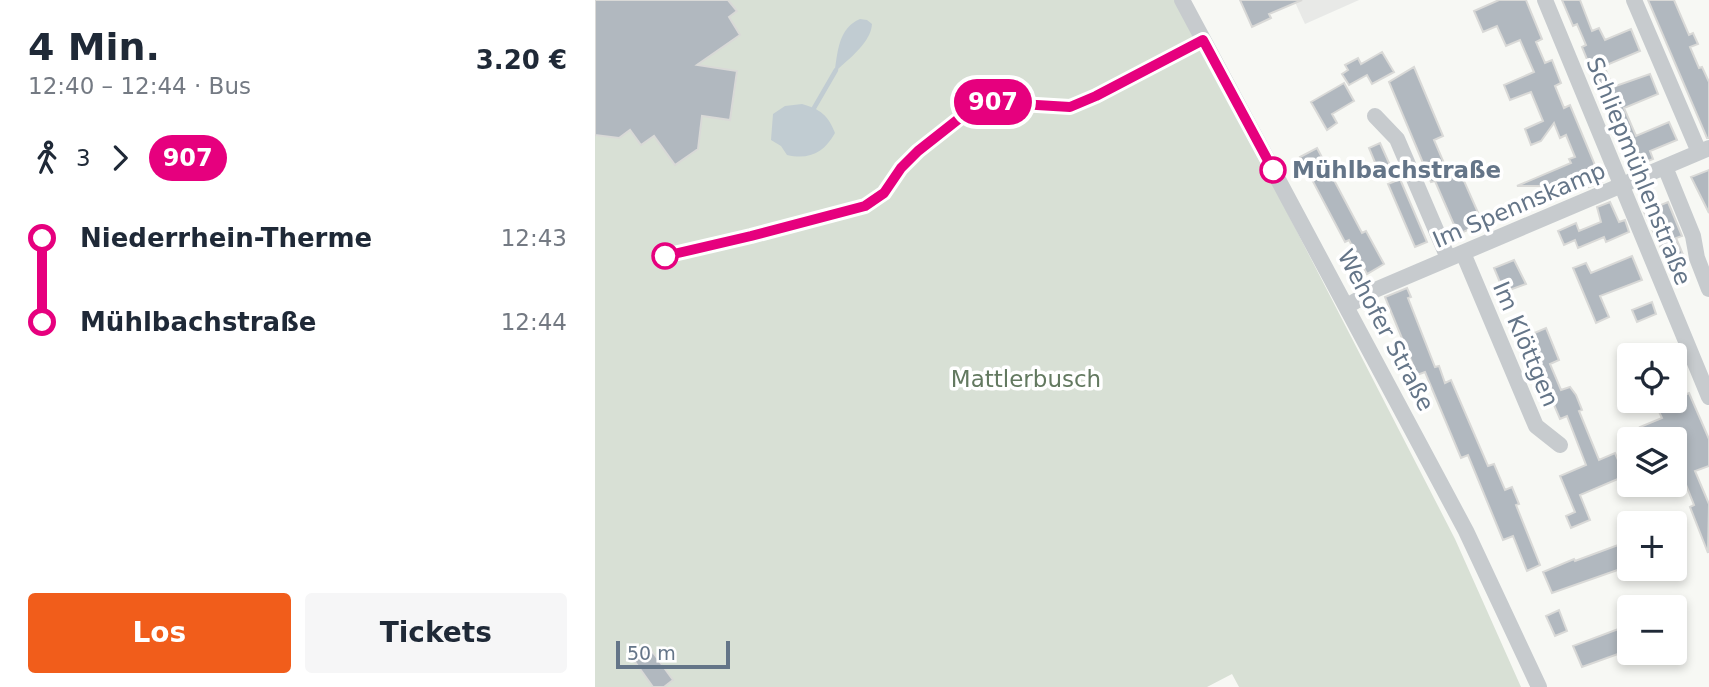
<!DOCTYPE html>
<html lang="de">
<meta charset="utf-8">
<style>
:root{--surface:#fff;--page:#f6f6f7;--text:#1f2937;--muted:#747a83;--accent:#f15d1b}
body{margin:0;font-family:"DejaVu Sans",sans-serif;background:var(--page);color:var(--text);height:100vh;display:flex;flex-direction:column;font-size:26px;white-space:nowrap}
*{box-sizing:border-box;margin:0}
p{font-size:23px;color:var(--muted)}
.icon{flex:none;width:38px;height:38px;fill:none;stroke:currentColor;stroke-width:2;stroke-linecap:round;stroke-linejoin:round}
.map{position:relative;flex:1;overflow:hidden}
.panel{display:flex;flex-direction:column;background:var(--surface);width:595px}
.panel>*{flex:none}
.badge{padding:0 14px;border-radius:23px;font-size:24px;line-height:46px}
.controls{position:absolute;left:1022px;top:343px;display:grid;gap:14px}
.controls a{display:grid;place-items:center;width:70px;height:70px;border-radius:7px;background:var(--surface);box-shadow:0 4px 10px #0003;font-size:35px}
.scale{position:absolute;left:21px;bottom:18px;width:114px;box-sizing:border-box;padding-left:7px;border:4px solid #647588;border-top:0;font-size:19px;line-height:24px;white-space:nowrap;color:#647588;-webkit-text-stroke:5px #fff;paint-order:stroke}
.map>.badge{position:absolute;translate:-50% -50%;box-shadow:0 0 0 4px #fff}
.legs{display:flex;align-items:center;gap:10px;height:77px;padding:0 28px;font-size:23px}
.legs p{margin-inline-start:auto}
.headline{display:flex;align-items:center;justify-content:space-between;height:119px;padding:0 28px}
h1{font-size:38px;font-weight:700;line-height:52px}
.cta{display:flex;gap:14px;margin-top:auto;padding:14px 28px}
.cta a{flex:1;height:80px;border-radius:7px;background:var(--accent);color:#fff;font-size:28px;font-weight:700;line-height:80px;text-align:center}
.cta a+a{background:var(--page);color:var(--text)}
ul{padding:0 28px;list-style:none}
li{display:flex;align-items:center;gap:24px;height:84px;font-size:26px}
li i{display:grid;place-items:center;width:10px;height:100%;margin:0 9px;background:currentColor}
li i::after{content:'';width:18px;height:18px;margin:-9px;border:5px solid;border-radius:50%;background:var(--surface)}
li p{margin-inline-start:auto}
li:first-child i{background:linear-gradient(#0000 50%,currentColor 0)}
li:last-child i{background:linear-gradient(currentColor 50%,#0000 0)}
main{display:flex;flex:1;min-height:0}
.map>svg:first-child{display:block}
.built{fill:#e8e9e7}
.green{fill:#d8e0d5}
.water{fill:#c1ccd2}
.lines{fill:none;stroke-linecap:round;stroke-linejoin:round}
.stream{stroke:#c1ccd2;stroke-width:4.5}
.building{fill:#b1b8bf;stroke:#d9d9d7;stroke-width:2}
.minor{stroke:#c7cbce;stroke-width:16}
.line-1-casing{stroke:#fff;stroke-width:16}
.line-1{stroke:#e6007e;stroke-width:10}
.stop-1-dot{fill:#fff;stroke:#e6007e;stroke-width:3.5}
.labels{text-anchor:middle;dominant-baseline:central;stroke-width:7;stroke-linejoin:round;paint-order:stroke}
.stop-label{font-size:23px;font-weight:bold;fill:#647588;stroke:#fff;text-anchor:start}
.street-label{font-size:23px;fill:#647588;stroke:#fff}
.park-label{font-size:23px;fill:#637960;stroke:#fff}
</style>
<main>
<section class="panel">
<div class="headline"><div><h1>4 Min.</h1><p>12:40 – 12:44 · Bus</p></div><b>3.20 €</b></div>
<div class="legs"><svg class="icon" aria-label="walk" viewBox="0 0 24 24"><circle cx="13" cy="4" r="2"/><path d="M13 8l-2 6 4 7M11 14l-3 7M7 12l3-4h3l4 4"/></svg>3<svg class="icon" aria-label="forward" viewBox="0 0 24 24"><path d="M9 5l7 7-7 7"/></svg><b class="badge" style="background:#e6007e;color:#fff">907</b></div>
<ul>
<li><i style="color:#e6007e"></i><b>Niederrhein-Therme</b><p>12:43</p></li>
<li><i style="color:#e6007e"></i><b>Mühlbachstraße</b><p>12:44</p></li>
</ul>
<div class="cta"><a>Los</a><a>Tickets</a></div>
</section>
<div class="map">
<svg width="1114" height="687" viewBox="0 0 1114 687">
<rect width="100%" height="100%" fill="#f7f8f4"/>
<!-- built -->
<path class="built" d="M 699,0 L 764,0 L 710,24 Z"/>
<!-- green -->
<path class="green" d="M 0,0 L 583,0 L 860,539 L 926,687 L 644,687 L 637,674 L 612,687 L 0,687 Z"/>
<!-- water -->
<path class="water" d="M 265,19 L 272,20 L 277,24 C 276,42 255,58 242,70 L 240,69 C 243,50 244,28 265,19 Z
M 207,104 C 225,109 233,115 240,133 C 229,153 214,160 192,155 L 186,146 L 176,140 L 178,114 L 190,106 Z"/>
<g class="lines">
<!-- stream -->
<path class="stream" d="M 219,108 L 241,70"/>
</g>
<!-- building -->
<path class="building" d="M 0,0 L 133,0 L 142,11 L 134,17 L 145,35 L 102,65 L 142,71 L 135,120 L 107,116 L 103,149 L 80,165 L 59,136 L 46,145 L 35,130 L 24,138 L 0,135 Z
M 645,0 L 707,0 L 674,14 L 676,18 L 657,27 Z
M 904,0 L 931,0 L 947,39 L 941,42 L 950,63 L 957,60 L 966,83 L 960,86 L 969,108 L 975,105 L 1007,182 L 994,187 L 992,180 L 984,183 L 982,176 L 954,188 L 953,186 L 922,186 L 976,163 L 974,159 L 980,157 L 971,135 L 965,138 L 959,123 L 946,141 L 936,145 L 930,129 L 948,121 L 936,92 L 915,100 L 909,85 L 939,72 L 925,40 L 911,46 L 902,26 L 888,32 L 879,11 Z
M 967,0 L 985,0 L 997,31 L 1004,28 L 1010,40 L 1036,29 L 1045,51 L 1009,66 L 1018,87 L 1055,74 L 1063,94 L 1029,108 L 1041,136 L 1074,122 L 1082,140 L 1055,151 L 1058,159 L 1037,168 L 1024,138 L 1027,136 L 1018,115 L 1015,116 L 987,47 L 991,45 L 982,24 L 978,26 Z
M 1053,0 L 1079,0 L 1094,35 L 1098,33 L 1103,44 L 1095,47 L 1104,68 L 1107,67 L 1114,82 L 1114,138 L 1112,138 Z
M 787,52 L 799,72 L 777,84 L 772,75 L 754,85 L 747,74 L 753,70 L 750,65 L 763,58 L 766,64 Z
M 819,67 L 848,136 L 839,140 L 854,175 L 858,173 L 860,177 L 866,174 L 888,224 L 863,234 L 840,181 L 836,182 L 794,82 Z
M 749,83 L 759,101 L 737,114 L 742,123 L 732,130 L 716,102 Z
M 785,143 L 798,172 L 786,177 L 774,148 Z
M 722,148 L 767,233 L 771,231 L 789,264 L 772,274 L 754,240 L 750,242 L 705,157 Z
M 1114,170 L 1114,213 L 1096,177 Z
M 805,179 L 832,242 L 820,247 L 793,184 Z
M 1015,202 L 1024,222 L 1030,220 L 1034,232 L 1011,242 L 1009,237 L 983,248 L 980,240 L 969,245 L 963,231 L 981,223 L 984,231 L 1006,222 L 1002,207 Z
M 1073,202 L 1087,236 L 1081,238 L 1089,257 L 1073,263 L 1049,212 Z
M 1037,256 L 1047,280 L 1005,296 L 1014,317 L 1001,323 L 978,268 L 991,263 L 996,273 Z
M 919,260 L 931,284 L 909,292 L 899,268 Z
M 812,288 L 816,297 L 813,298 L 840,367 L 844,366 L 850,383 L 856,380 L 893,466 L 899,464 L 910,490 L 917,487 L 924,504 L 921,505 L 945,565 L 932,571 L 918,536 L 908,540 L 873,455 L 866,458 L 830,372 L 822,375 L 790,297 Z
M 1057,302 L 1061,314 L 1042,322 L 1037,310 Z
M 951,328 L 964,360 L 955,364 L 966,390 L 975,387 L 981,395 L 987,410 L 984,411 L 1004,460 L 1020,453 L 1030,476 L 985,495 L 995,520 L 976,528 L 971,516 L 980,512 L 965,476 L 991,465 L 972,416 L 965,419 L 930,337 Z
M 1094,393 L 1114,439 L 1114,466 L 1100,471 L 1114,504 L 1113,553 L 1095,507 L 1099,505 L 1080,457 L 1089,453 L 1080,432 L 1062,439 L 1051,439 L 1045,427 L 1067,418 L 1059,401 L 1080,401 L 1080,399 Z
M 1034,541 L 1034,566 L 957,593 L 948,572 L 979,559 L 980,561 Z
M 964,610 L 972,631 L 960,636 L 951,616 Z
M 1034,625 L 1034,650 L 987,667 L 978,646 Z
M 54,647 L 78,680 L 69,687 L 58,687 L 38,659 Z"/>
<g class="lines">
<!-- minor -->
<path class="minor" d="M 587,0 L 871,531 L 944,687
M 950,0 L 1114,397
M 1039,0 L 1104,152
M 780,116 L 802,139 L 853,258
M 1070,167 L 1098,236 L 1102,258 L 1114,289
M 868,253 L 941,426 L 965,445
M 752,306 L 780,290 L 1114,148"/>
</g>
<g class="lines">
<defs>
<path id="line-1" d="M 70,256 L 156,236 L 270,206 L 289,193 L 306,168 L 323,151 L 375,110 L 393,102 L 475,107 L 501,96 L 608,40 L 678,170"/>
</defs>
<!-- line-1 casing -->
<use href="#line-1" class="line-1-casing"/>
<!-- line-1 -->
<use href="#line-1" class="line-1"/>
</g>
<!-- markers -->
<g class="stop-1-dot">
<circle cx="678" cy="170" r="12"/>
<circle cx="70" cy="256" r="12"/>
</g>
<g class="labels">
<!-- stop labels -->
<g class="stop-label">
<text x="697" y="170">Mühlbachstraße</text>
</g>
<!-- street labels -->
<g class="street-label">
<text transform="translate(1044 171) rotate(68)">Schliepmühlenstraße</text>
<text transform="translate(924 205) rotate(-23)">Im Spennskamp</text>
<text transform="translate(791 330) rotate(62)">Wehofer Straße</text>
<text transform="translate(931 344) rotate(67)">Im Klöttgen</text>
</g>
<!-- park labels -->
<g class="park-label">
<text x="431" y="379">Mattlerbusch</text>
</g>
</g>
</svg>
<div class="controls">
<a><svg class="icon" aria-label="locate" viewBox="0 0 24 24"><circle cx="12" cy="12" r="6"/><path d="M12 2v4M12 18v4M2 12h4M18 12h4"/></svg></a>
<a><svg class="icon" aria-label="layers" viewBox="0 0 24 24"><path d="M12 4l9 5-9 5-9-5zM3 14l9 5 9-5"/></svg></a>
<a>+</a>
<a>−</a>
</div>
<div class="scale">50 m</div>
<b class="badge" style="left:398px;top:102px;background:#e6007e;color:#fff">907</b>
</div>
</main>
